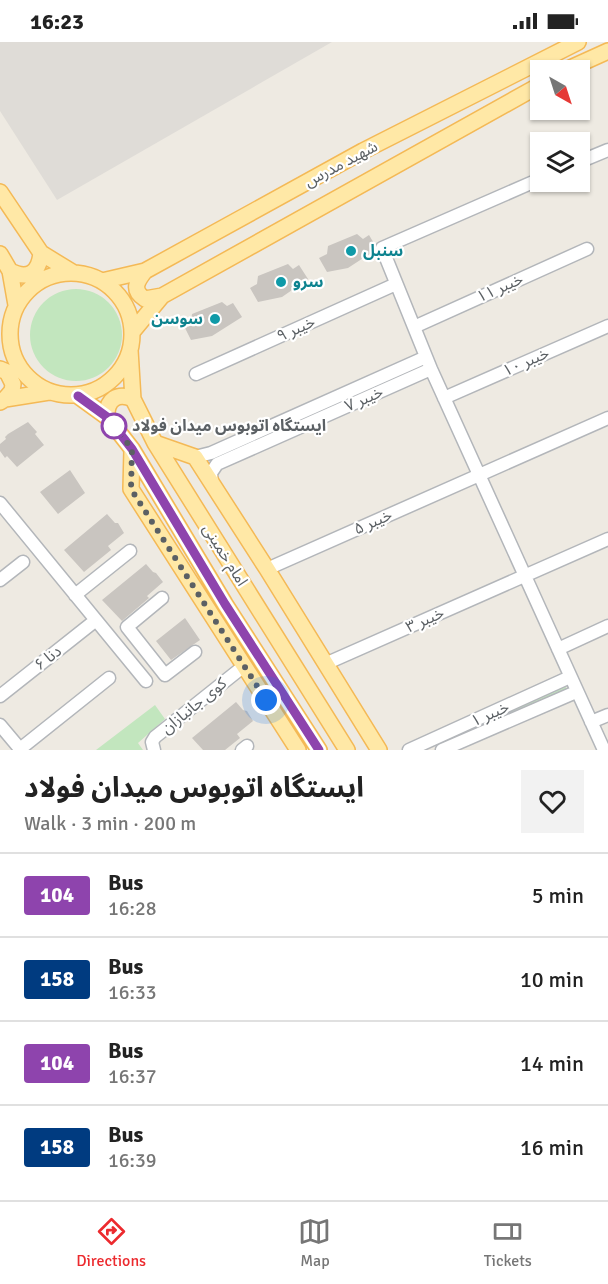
<!DOCTYPE html>
<meta charset="utf-8">
<style>
:root{--surface:#fff;--page:#f2f2f2;--text:#222;--muted:#767676;--line:#e0e0e0;--accent:#ec2a2e}
body{margin:0;font-family:Signika,"Noto Sans Arabic",sans-serif;background:var(--page);color:var(--text);height:100vh;display:flex;flex-direction:column;font-size:22px;white-space:nowrap}
*{box-sizing:border-box;margin:0}
p{font-size:20px;color:var(--muted)}
.icon{flex:none;width:33px;height:33px;fill:none;stroke:currentColor;stroke-width:2;stroke-linecap:round;stroke-linejoin:round}
.map{position:relative;height:708px;overflow:hidden}
.side{display:flex;flex-direction:column;background:var(--surface);flex:1}
.side>*{flex:none}
.badge{padding:0 12px;border-radius:4px;font-size:21px;line-height:39px}
.needle{width:39px;rotate:141deg}
.controls{position:absolute;left:530px;top:18px;display:grid;gap:12px}
.controls a{display:grid;place-items:center;width:60px;height:60px;border-radius:0px;background:var(--surface);box-shadow:0 2px 4px #0004;font-size:30px}
.you{position:absolute;width:30px;height:30px;margin:-15px;border:4px solid #fff;border-radius:50%;background:#1a73e8;box-shadow:0 0 0 9px #1a73e833}
.map>.badge{position:absolute;translate:-50% -50%;box-shadow:0 0 0 3px #fff}
.round{display:grid;place-items:center;flex:none;width:63px;height:63px;border-radius:0px;background:var(--page)}
.headline{display:flex;align-items:center;justify-content:space-between;height:102px;padding:0 24px}
h1{font-size:28px;font-weight:700;line-height:45px}
ul{padding:0;list-style:none}
li{display:flex;align-items:center;gap:18px;height:84px;padding:0 24px;border-top:2px solid var(--line)}
li div{flex:1}
li b{display:block;font-size:22px}
li em{font-style:normal}
li .badge{min-width:66px;font-weight:700;text-align:center}
.status{display:flex;justify-content:space-between;align-items:center;height:42px;padding:0 30px;background:var(--surface);direction:ltr}
.status svg{height:16px;fill:currentColor}
.tabs{display:flex;justify-content:space-around;align-items:center;height:84px;border-top:2px solid var(--line);background:var(--surface);font-size:16px;color:var(--muted)}
.tabs a{display:grid;justify-items:center;gap:3px}
.tabs .active{color:var(--accent)}
.map>svg:first-child{display:block}
.industrial{fill:#dfdcd7}
.green{fill:#c2e6be}
.building{fill:#c9c5c0}
.lines{fill:none;stroke-linecap:round;stroke-linejoin:round}
.minor-casing{stroke:#b3b6ba;stroke-width:15}
.major-casing{stroke:#f4b956;stroke-width:18}
.minor{stroke:#fff;stroke-width:12}
.major{stroke:#ffe8a6;stroke-width:15}
.line-casing{stroke:#fff;stroke-width:14}
.line{stroke:#8e44ad;stroke-width:9}
.walk{stroke:#5b6064;stroke-width:6;stroke-dasharray:0 10.8}
.culture-dot{fill:#0f9aa8;stroke:#fff;stroke-width:2}
.stop-dot{fill:#fff;stroke:#8e44ad;stroke-width:3}
.labels{text-anchor:middle;dominant-baseline:central;stroke-width:4.5;stroke-linejoin:round;paint-order:stroke}
.street-label{font-size:16px;fill:#5b6064;stroke:#fff}
.culture-label{font-size:16px;font-weight:bold;fill:#0d838f;stroke:#fff;text-anchor:start}
.stop-label{font-size:16px;font-weight:bold;fill:#5b6064;stroke:#fff;text-anchor:start}
</style>
<div class="status"><b>16:23</b><svg viewBox="0 0 49 12"><path d="M0 12V9h3v3zM5 12V6h3v6zM10 12V3h3v9zM15 12V0h3v12zM26 1h20v11H26zM47 4h2v5h-2z"/></svg></div>
<div class="map">
<svg width="608" height="708" viewBox="0 0 608 708">
<rect width="100%" height="100%" fill="#eeeae2"/>
<!-- industrial -->
<path class="industrial" d="M 0,0 L 332,0 L 57,158 L 0,69 Z"/>
<!-- green -->
<path class="green" d="M30 293a46 46 0 1 1 92 0a46 46 0 1 1-92 0Z
M 565,643 L 567,648 L 497,681 L 494,675 Z
M 155,663 L 165,677 L 138,701 L 143,708 L 96,708 Z"/>
<!-- building -->
<path class="building" d="M 357,192 L 363,197 L 369,193 L 375,203 L 374,209 L 348,226 L 327,230 L 319,216 L 327,212 L 328,204 Z
M 288,222 L 293,227 L 299,223 L 308,237 L 282,255 L 258,260 L 250,246 L 257,242 L 258,234 Z
M 222,260 L 227,264 L 233,261 L 242,275 L 212,294 L 191,298 L 184,284 L 191,280 L 192,272 Z
M 28,380 L 37,390 L 35,392 L 44,403 L 17,425 L 7,414 L 5,416 L 0,409 L 0,402 L 6,397 L 5,395 L 8,392 Z
M 70,428 L 85,451 L 58,472 L 40,450 Z
M 107,472 L 115,481 L 118,481 L 124,491 L 108,504 L 111,508 L 84,530 L 64,508 Z
M 146,522 L 153,530 L 156,531 L 163,540 L 147,554 L 149,556 L 122,579 L 102,558 Z
M 185,576 L 200,598 L 171,618 L 156,599 Z
M 236,660 L 243,668 L 247,669 L 253,679 L 237,692 L 240,696 L 225,708 L 203,708 L 192,696 Z"/>
<g class="lines">
<defs>
<path id="minor" d="M 579,120 L 608,108
M 540,137 L 382,206 L 431,327 L 604,708
M 414,285 L 587,207
M 196,332 L 396,242
M 444,356 L 608,284
M 195,415 L 211,411 L 426,315
M 212,442 L 211,431 L 217,422 L 431,327
M 0,461 L 146,639
M 267,527 L 608,376
M 0,538 L 23,520
M 75,553 L 130,509
M 162,556 L 127,585 L 165,633 L 195,610
M 558,607 L 608,584
M 325,622 L 608,497
M 0,654 L 96,578
M 591,680 L 608,673
M 0,683 L 21,708
M 20,707 L 109,636
M 154,708 L 152,700 L 155,695 L 244,624
M 242,708 L 247,704
M 409,708 L 570,635
M 442,708 L 576,650"/>
<path id="major" d="M 566,28 L 608,9
M 0,150 L 41,211 L 72,230
M 0,212 L 10,229 L 16,263
M 10,229 C 28,238 39,231 41,211
M 145,229 C 137,239 131,248 145,257 L 162,254
M10 292a61 61 0 1 1 122 0a61 61 0 1 1-122 0Z
M 102,239 L 145,229 L 363,109 L 578,0
M 133,289 L 162,254 L 540,43
M 130,308 L 133,357 L 155,401 L 347,708
M 0,327 L 7,330 L 13,342 L 12,349 L 5,357
M 78,354 L 107,375 L 132,407 L 225,562 L 319,708
M 0,360 L 5,357 L 49,350
M 107,375 C 106,357 118,350 133,357
M 155,401 L 195,415 L 267,527 L 379,708
M 132,407 L 131,447 L 298,708"/>
</defs>
<!-- minor casing -->
<use href="#minor" class="minor-casing"/>
<!-- major casing -->
<use href="#major" class="major-casing"/>
<!-- minor -->
<use href="#minor" class="minor"/>
<!-- major -->
<use href="#major" class="major"/>
</g>
<g class="lines">
<defs>
<path id="line" d="M 78,354 L 107,375 L 132,407 L 225,562 L 319,708"/>
</defs>
<!-- line casing -->
<use href="#line" class="line-casing"/>
<!-- line -->
<use href="#line" class="line"/>
<!-- walk -->
<path class="walk" d="M 114,384 L 132,407 L 131,447 L 266,658"/>
</g>
<!-- markers -->
<g class="culture-dot">
<circle cx="351" cy="209" r="6"/>
<circle cx="281" cy="240" r="6"/>
<circle cx="215" cy="277" r="6"/>
</g>
<circle class="stop-dot" cx="114" cy="384" r="12"/>
<g class="labels">
<!-- street labels -->
<g class="street-label">
<text transform="translate(341 122) rotate(-28)">شهید مدرس</text>
<text transform="translate(500 246) rotate(-24)">خیبر ۱۱</text>
<text transform="translate(296 287) rotate(-24)">خیبر ۹</text>
<text transform="translate(526 320) rotate(-24)">خیبر ۱۰</text>
<text transform="translate(364 357) rotate(-24)">خیبر ۷</text>
<text transform="translate(373 480) rotate(-24)">خیبر ۵</text>
<text transform="translate(225 513) rotate(58)">امام خمینی</text>
<text transform="translate(425 578) rotate(-24)">خیبر ۳</text>
<text transform="translate(48 616) rotate(-38)">دنا ۶</text>
<text transform="translate(194 664) rotate(-39)">کوی جانبازان</text>
<text transform="translate(490 672) rotate(-24)">خیبر ۱</text>
</g>
<!-- culture labels -->
<g class="culture-label">
<text x="363" y="209">سنبل</text>
<text x="293" y="240">سرو</text>
<text x="203" y="277" text-anchor="end">سوسن</text>
</g>
<!-- stop labels -->
<g class="stop-label">
<text x="132" y="384">ایستگاه اتوبوس میدان فولاد</text>
</g>
</g>
</svg>
<div class="controls">
<a><svg class="needle" viewBox="-14 -14 28 28"><path d="M0-13l5 13h-10z" fill="#e53935"/><path d="M0 13l5-13h-10z" fill="#767676"/></svg></a>
<a><svg class="icon" aria-label="layers" viewBox="0 0 24 24"><path d="M12 4l9 5-9 5-9-5zM3 14l9 5 9-5"/></svg></a>
</div>
<div class="you" style="left:266px;top:658px"></div>
</div>
<section class="side">
<div class="headline"><div><h1>ایستگاه اتوبوس میدان فولاد</h1><p>Walk · 3 min · 200 m</p></div><a class="round"><svg class="icon" aria-label="heart" viewBox="0 0 24 24"><path d="M12 20l-8-8c-3-5 5-10 8-4 3-6 11-1 8 4z"/></svg></a></div>
<ul>
<li><span class="badge" style="background:#8e44ad;color:#fff">104</span><div><b>Bus</b><p>16:28</p></div><em>5 min</em></li>
<li><span class="badge" style="background:#003b80;color:#fff">158</span><div><b>Bus</b><p>16:33</p></div><em>10 min</em></li>
<li><span class="badge" style="background:#8e44ad;color:#fff">104</span><div><b>Bus</b><p>16:37</p></div><em>14 min</em></li>
<li><span class="badge" style="background:#003b80;color:#fff">158</span><div><b>Bus</b><p>16:39</p></div><em>16 min</em></li>
</ul>
</section>
<nav class="tabs">
<a class="active"><svg class="icon" aria-label="directions" viewBox="0 0 24 24"><path d="M12 3l9 9-9 9-9-9zM9 14v-3h6M13 9l2 2-2 2"/></svg>Directions</a>
<a><svg class="icon" aria-label="map" viewBox="0 0 24 24"><path d="M3 6l6-2 6 2 6-2v14l-6 2-6-2-6 2zM9 4v14M15 6v14"/></svg>Map</a>
<a><svg class="icon" aria-label="tickets" viewBox="0 0 24 24"><path d="M3 7h18v10H3zM15 7v10"/></svg>Tickets</a>
</nav>
